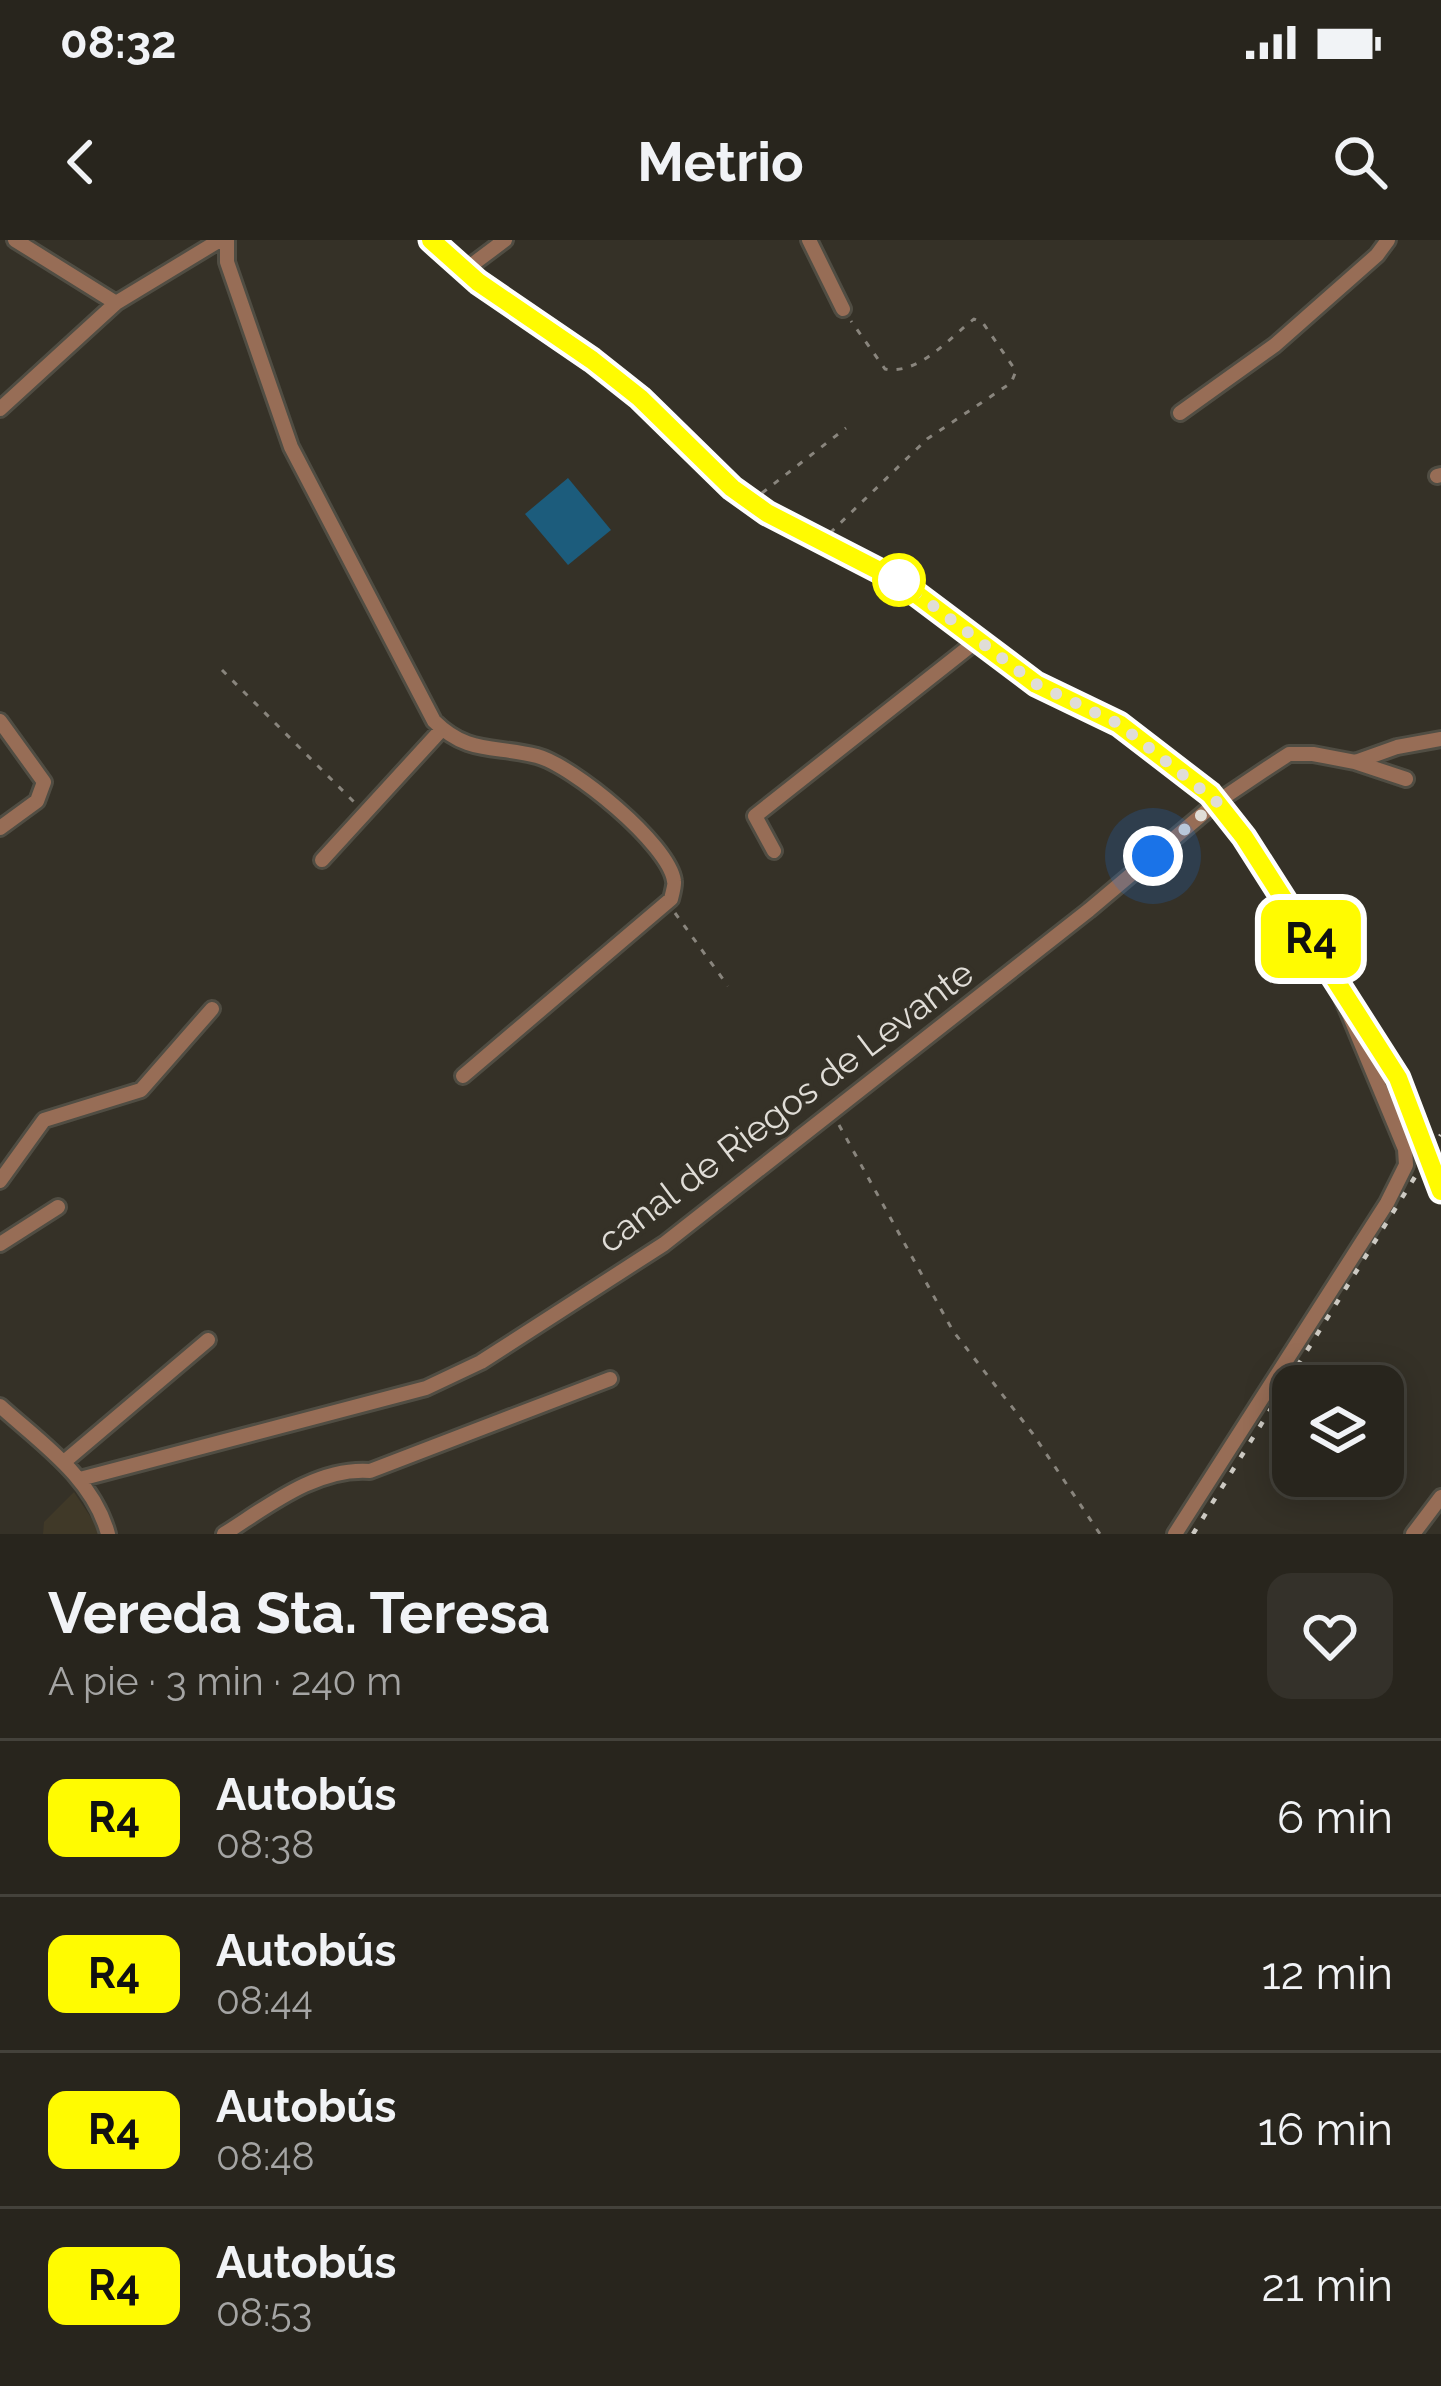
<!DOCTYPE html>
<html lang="es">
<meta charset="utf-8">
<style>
:root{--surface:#28251d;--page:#34312a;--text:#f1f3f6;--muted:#a5a5a4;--line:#44423b}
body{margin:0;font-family:Raleway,sans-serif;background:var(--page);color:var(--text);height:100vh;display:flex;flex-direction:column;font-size:45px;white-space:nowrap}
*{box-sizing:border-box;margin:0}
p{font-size:39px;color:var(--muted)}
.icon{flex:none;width:66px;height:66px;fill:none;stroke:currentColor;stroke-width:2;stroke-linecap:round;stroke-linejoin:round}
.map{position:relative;height:1294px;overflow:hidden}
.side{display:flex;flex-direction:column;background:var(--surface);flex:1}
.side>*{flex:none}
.badge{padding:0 24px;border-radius:18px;font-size:42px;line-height:78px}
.buttons{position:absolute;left:1272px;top:1125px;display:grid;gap:24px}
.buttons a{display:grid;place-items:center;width:132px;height:132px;border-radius:24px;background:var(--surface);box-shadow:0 6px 30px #0003,0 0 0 3px var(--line);font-size:60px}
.you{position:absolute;width:60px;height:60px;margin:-30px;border:9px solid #fff;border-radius:50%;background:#1a73e8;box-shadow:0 0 0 18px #1a73e833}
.map>.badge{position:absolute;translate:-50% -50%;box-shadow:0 0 0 6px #fff}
.round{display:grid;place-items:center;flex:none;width:126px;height:126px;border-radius:24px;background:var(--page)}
.head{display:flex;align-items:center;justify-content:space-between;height:204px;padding:0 48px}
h1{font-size:57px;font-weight:700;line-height:90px}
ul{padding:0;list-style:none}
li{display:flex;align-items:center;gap:36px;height:156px;padding:0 48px;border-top:3px solid var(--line)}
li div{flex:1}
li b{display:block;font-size:45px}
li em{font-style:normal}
li .badge{min-width:132px;font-weight:700;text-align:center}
.status{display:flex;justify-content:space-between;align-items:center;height:84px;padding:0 60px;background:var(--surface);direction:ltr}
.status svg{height:33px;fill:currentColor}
header{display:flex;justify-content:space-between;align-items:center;height:156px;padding:0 48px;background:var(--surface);font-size:54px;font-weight:700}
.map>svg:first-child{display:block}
.built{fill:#403928}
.water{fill:#1c5c7c}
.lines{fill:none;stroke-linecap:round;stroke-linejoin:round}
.minor-casing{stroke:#504d43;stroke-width:20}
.path{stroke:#89857d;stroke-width:3;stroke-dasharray:6 9;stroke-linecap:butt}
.minor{stroke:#976d56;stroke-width:14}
.rail{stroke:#ccc9c2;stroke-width:4.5;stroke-dasharray:6 12;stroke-linecap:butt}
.line-casing{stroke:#fff;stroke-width:27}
.line{stroke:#fffb01;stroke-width:18}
.walk{stroke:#e0ddd7;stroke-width:12;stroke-dasharray:0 21.6}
.stop-dot{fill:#fff;stroke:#fffb01;stroke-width:6}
.labels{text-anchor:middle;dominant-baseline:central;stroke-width:9;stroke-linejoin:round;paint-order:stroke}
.street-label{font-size:36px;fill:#e0ddd7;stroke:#353127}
</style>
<div class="status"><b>08:32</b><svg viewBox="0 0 49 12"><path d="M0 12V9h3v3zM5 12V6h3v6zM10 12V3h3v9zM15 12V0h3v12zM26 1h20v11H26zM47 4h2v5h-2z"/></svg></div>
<header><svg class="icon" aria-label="back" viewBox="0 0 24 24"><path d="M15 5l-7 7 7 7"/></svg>Metrio<svg class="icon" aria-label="search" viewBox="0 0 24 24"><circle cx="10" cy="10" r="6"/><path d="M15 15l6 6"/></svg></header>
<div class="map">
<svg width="1441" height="1294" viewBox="0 0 1441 1294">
<rect width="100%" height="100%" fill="#353127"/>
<!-- built -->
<path class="built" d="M 74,1252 L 102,1294 L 43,1294 L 44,1282 Z"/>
<!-- water -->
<path class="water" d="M 568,238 L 611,290 L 568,325 L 525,274 Z"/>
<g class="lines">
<defs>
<path id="minor" d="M 15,0 L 116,63
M 227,0 L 227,22 L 291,207 L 434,481 C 468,515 495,505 537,516 C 572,525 669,604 674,641 C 675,644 672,655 671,659 L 463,836
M 431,0 L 478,42 L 592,120 L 640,158 L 732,248 L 767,273 L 899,341 L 1036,444 L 1119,484 L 1210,554 L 1244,597 L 1373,794 L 1398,838 L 1425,908
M 809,0 L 843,69
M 465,30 L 505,0
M 0,169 L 116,63 L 220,0
M 1180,173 L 1275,105 L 1377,15 L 1388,0
M 1437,236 L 1441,235
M 0,481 L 44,542 L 37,561 L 0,588
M 1355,522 L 1406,539
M 774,611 L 755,576 L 979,399
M 322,620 L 442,489
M 1433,926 L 1441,951
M 0,941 L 44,880 L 141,850 L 212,769
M 0,1004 L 58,967
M 0,1166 C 41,1203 93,1238 108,1294
M 64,1222 L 208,1100
M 80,1239 L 426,1148 L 481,1122 L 664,1004 L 1089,670 L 1217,562 L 1263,531 L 1289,514 L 1313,514 L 1355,522 L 1397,507 L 1441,499
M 224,1294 C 267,1267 316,1227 370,1231 L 610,1139
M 1175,1294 L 1387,963 L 1406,925 L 1405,909 L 1343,760
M 1413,1294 L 1441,1257"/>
</defs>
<!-- minor casing -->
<use href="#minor" class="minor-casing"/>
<!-- path -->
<path class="path" d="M 762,253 L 846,188
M 830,293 L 927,199 L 1011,143 L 1016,131 L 983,83 L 974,79 C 948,99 919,135 885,129 L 851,81
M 222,430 L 355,563
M 675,673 L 728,746
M 839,885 L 953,1091 L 1033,1194 L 1100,1294"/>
<!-- minor -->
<use href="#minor" class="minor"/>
<!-- rail -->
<path class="rail" d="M 1193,1294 L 1441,895"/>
</g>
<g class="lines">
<defs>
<path id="line" d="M 431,0 L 478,42 L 592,120 L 640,158 L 732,248 L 767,273 L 899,341 L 1036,444 L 1119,484 L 1210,554 L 1244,597 L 1398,838 L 1441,951"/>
</defs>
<!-- line casing -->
<use href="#line" class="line-casing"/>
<!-- line -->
<use href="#line" class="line"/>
<!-- walk -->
<path class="walk" d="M 899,340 L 1036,444 L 1119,484 L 1217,562 L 1153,616"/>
</g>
<!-- markers -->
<circle class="stop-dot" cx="899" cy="340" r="24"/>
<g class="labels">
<!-- street labels -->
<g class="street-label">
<text transform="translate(785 866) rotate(-37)">canal de Riegos de Levante</text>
</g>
</g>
</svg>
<div class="buttons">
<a><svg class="icon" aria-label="layers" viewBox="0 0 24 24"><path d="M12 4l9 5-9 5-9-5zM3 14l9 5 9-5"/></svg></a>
</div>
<div class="you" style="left:1153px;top:616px"></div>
<b class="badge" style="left:1311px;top:699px;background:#fffb01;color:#111">R4</b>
</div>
<section class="side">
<div class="head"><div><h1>Vereda Sta. Teresa</h1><p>A pie · 3 min · 240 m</p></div><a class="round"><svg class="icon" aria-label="heart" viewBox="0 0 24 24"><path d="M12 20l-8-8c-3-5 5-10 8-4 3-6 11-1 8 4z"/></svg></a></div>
<ul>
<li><span class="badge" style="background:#fffb01;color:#111">R4</span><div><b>Autobús</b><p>08:38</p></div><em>6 min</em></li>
<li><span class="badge" style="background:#fffb01;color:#111">R4</span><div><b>Autobús</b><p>08:44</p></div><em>12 min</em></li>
<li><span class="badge" style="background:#fffb01;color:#111">R4</span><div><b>Autobús</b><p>08:48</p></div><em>16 min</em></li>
<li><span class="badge" style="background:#fffb01;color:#111">R4</span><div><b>Autobús</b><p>08:53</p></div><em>21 min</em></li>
</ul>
</section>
